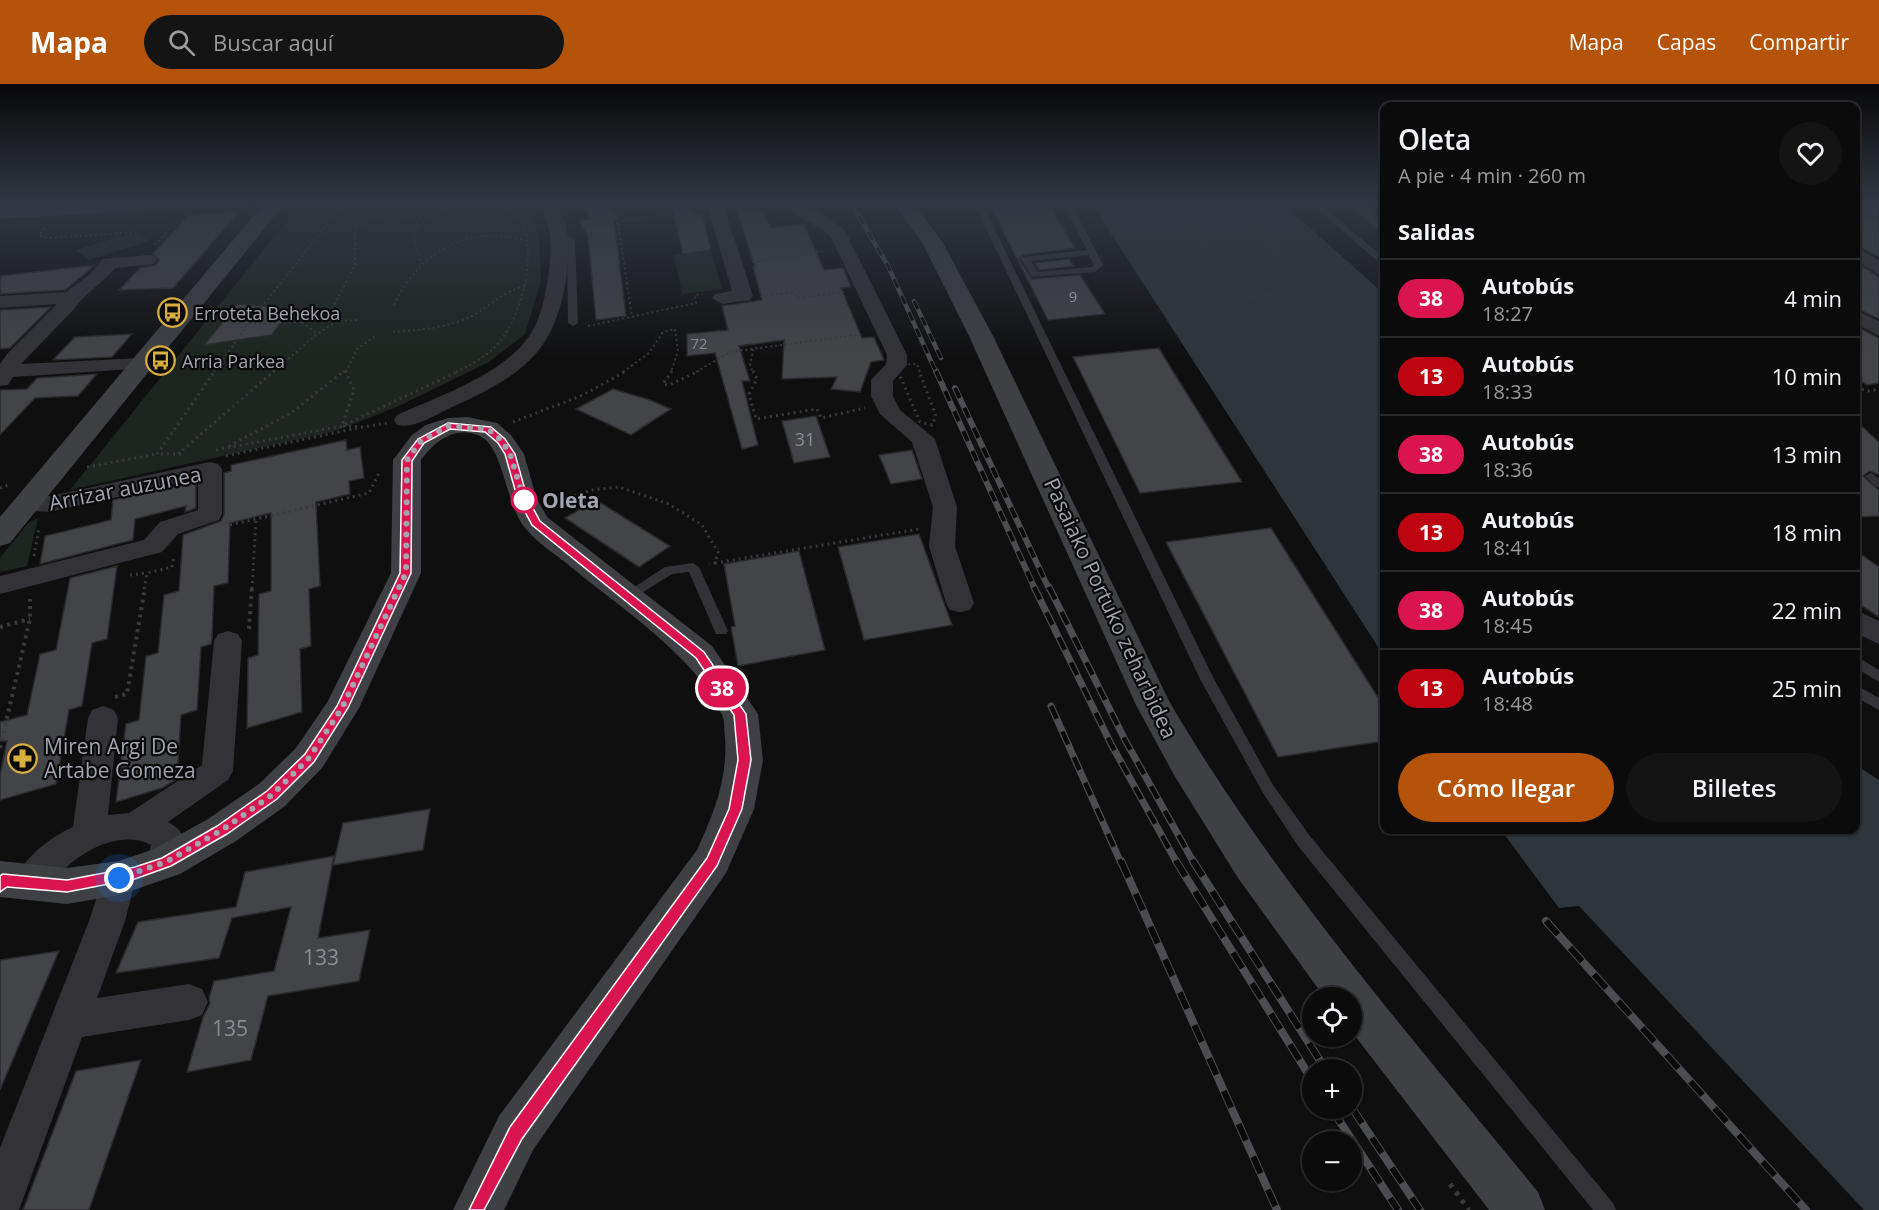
<!DOCTYPE html>
<html lang="es">
<meta charset="utf-8">
<style>
:root{--surface:#0b0b0c;--page:#141415;--text:#f1f3f6;--muted:#9a9b9d;--line:#2b2b2d;--accent:#b45309}
body{margin:0;font-family:"Open Sans",sans-serif;background:var(--page);color:var(--text);height:100vh;display:flex;flex-direction:column;font-size:22px;white-space:nowrap}
*{box-sizing:border-box;margin:0}
p{font-size:20px;color:var(--muted)}
.icon{flex:none;width:33px;height:33px;fill:none;stroke:currentColor;stroke-width:2;stroke-linecap:round;stroke-linejoin:round}
.map{position:relative;flex:1;overflow:hidden}
.drawer{position:absolute;left:1380px;top:18px;width:480px;height:732px;display:flex;flex-direction:column;background:var(--surface);border-radius:12px;box-shadow:0 2px 4px #0004,0 0 0 2px var(--line)}
.drawer>*{flex:none}
.badge{padding:0 12px;border-radius:20px;font-size:21px;line-height:39px}
.fabs{position:absolute;left:1302px;top:903px;display:grid;gap:12px}
.fabs a{display:grid;place-items:center;width:60px;height:60px;border-radius:50%;background:var(--surface);box-shadow:0 2px 4px #0004,0 0 0 2px var(--line);font-size:30px}
.you{position:absolute;width:30px;height:30px;margin:-15px;border:4px solid #fff;border-radius:50%;background:#1a73e8;box-shadow:0 0 0 9px #1a73e833}
.map>.badge{position:absolute;translate:-50% -50%;box-shadow:0 0 0 3px #fff}
h2{padding:0 18px;font-size:22px;line-height:54px}
.round{display:grid;place-items:center;flex:none;width:63px;height:63px;border-radius:32px;background:var(--page)}
.summary{display:flex;align-items:center;justify-content:space-between;height:102px;padding:0 18px}
h1{font-size:28px;font-weight:600;line-height:45px}
.button{display:flex;gap:12px;margin-top:auto;padding:12px 18px}
.button a{flex:1;height:69px;border-radius:36px;background:var(--accent);color:#fff;font-size:24px;font-weight:600;line-height:69px;text-align:center}
.button a+a{background:var(--page);color:var(--text)}
ul{padding:0;list-style:none}
li{display:flex;align-items:center;gap:18px;height:78px;padding:0 18px;border-top:2px solid var(--line)}
li div{flex:1}
li b{display:block;font-size:22px}
li em{font-style:normal}
li .badge{min-width:66px;font-weight:700;text-align:center}
header{display:flex;align-items:center;gap:36px;box-sizing:border-box;height:84px;padding:0 30px;background:var(--accent);color:#fff}
header strong{font-size:28px}
nav{display:flex;gap:33px;margin-inline-start:auto;font-size:21px}
.search{width:420px;height:54px;background:var(--page);display:flex;align-items:center;gap:15px;box-sizing:border-box;padding:0 21px;border-radius:33px;color:var(--muted);font-size:22px}
.map>svg:first-child{display:block}
.green{fill:#1e241f}
.water{fill:#2e353b}
.building{fill:#434448;stroke:#2a292c;stroke-width:1.5}
.lines{fill:none;stroke-linecap:round;stroke-linejoin:round}
.path-far3{stroke:#393a3d;stroke-width:2;stroke-dasharray:2 3;stroke-linecap:butt}
.path-far2{stroke:#393a3d;stroke-width:3;stroke-dasharray:2 4;stroke-linecap:butt}
.path-far1{stroke:#393a3d;stroke-width:4;stroke-dasharray:3 4.5;stroke-linecap:butt}
.path{stroke:#393a3d;stroke-width:5;stroke-dasharray:4 6;stroke-linecap:butt}
.lane{fill:#333337;fill-rule:evenodd}
.street{fill:#333337;fill-rule:evenodd}
.secondary{fill:#3f4044;fill-rule:evenodd}
.rail-far3-casing{stroke:#4c4d51;stroke-width:4.5}
.rail-far2-casing{stroke:#4c4d51;stroke-width:6}
.rail-far1-casing{stroke:#4c4d51;stroke-width:7}
.rail-casing{stroke:#4c4d51;stroke-width:8}
.rail-far3{stroke:#0a0a0b;stroke-width:3;stroke-dasharray:9;stroke-linecap:butt}
.rail-far2{stroke:#0a0a0b;stroke-width:4;stroke-dasharray:11;stroke-linecap:butt}
.rail-far1{stroke:#0a0a0b;stroke-width:4.5;stroke-dasharray:14;stroke-linecap:butt}
.rail{stroke:#0a0a0b;stroke-width:6;stroke-dasharray:18;stroke-linecap:butt}
.line{fill:#da144f;stroke:#fff;stroke-width:1.5}
.walk{stroke:#a2a5af;stroke-width:6;stroke-dasharray:0 10.8}
.stop-dot{fill:#fff;stroke:#da144f;stroke-width:3}
.labels{text-anchor:middle;dominant-baseline:central;stroke-width:4.5;stroke-linejoin:round;paint-order:stroke}
.far-number-label{font-size:15px;fill:#8a8d95}
.far-poi-label{font-size:18px;fill:#a2a5af;stroke:#0a0a0b;text-anchor:start}
.number-label{font-size:18px;fill:#8a8d95}
.street-label{font-size:21px;fill:#a2a5af;stroke:#0a0a0b}
.stop-label{font-size:21px;font-weight:bold;fill:#a2a5af;stroke:#0a0a0b;text-anchor:start}
.poi-label{font-size:21px;fill:#a2a5af;stroke:#0a0a0b;text-anchor:start}
.near-number-label{font-size:21px;fill:#8a8d95}
</style>
<header>
<strong>Mapa</strong>
<div class="search"><svg class="icon" aria-label="search" viewBox="0 0 24 24"><circle cx="10" cy="10" r="6"/><path d="M15 15l6 6"/></svg>Buscar aquí</div>
<nav><a>Mapa</a><a>Capas</a><a>Compartir</a></nav>
</header>
<div class="map">
<svg width="1879" height="1126" viewBox="0 0 1879 1126">
<rect width="100%" height="100%" fill="#0f0f10"/>
<!-- green -->
<path class="green" d="M 303,117 L 514,117 L 528,124 L 539,152 L 541,197 L 525,250 L 489,278 L 399,322 L 336,347 L 70,406 Z
M 136,148 L 149,157 L 89,176 L 75,166 Z
M 711,167 L 722,205 L 682,210 L 674,171 Z
M 38,434 L 27,482 L 0,488 L 0,474 L 28,439 Z"/>
<!-- water -->
<path class="water" d="M 1090,117 L 1280,117 L 1384,210 L 1384,572 Z
M 1856,681 L 1879,696 L 1879,1126 L 1864,1126 L 1579,822 L 1559,824 L 1501,746 L 1856,746 Z"/>
<!-- building -->
<path class="building" d="M 581,117 L 608,117 L 619,135 L 614,136 L 626,232 L 596,236 L 588,152 L 580,137 L 591,135 Z
M 671,117 L 686,117 L 695,131 L 702,130 L 711,166 L 683,170 Z
M 988,117 L 1047,117 L 1075,164 L 1022,171 L 1019,176 L 1032,195 L 1080,191 L 1105,230 L 1048,236 Z
M 1856,117 L 1879,117 L 1879,173 L 1856,161 Z
M 736,123 L 765,129 L 770,144 L 804,140 L 824,186 L 843,184 L 851,203 L 841,204 L 862,254 L 874,253 L 884,276 L 871,278 L 860,308 L 831,305 L 837,293 L 782,295 L 784,256 L 739,262 L 750,297 L 742,297 L 758,361 L 742,365 L 715,269 L 687,272 L 687,250 L 728,246 L 722,222 L 762,216 L 753,183 L 755,183 Z
M 240,127 L 173,204 L 119,206 L 140,184 L 156,181 L 159,176 L 153,170 L 188,132 Z
M 1069,175 L 1074,182 L 1039,186 L 1035,179 Z
M 1856,178 L 1879,193 L 1879,235 L 1856,224 Z
M 95,181 L 65,206 L 0,210 L 0,192 Z
M 237,220 L 290,225 L 272,251 L 204,261 Z
M 51,223 L 10,264 L 0,265 L 0,226 Z
M 1856,242 L 1879,254 L 1879,299 L 1867,301 L 1856,294 Z
M 132,250 L 112,273 L 53,276 L 75,253 Z
M 1159,264 L 1166,276 L 1242,398 L 1140,409 L 1073,273 Z
M 97,290 L 78,312 L 35,314 L 0,351 L 0,306 L 27,305 L 37,294 Z
M 613,305 L 650,316 L 671,325 L 631,351 L 576,325 Z
M 816,332 L 830,373 L 794,379 L 782,337 Z
M 1856,337 L 1879,358 L 1879,391 L 1870,387 L 1863,392 L 1879,406 L 1879,432 L 1856,433 Z
M 346,356 L 347,366 L 360,363 L 364,394 L 349,397 L 350,410 L 316,418 L 320,502 L 309,505 L 311,562 L 300,565 L 302,628 L 247,644 L 248,574 L 258,571 L 259,510 L 271,507 L 271,429 L 230,439 L 228,499 L 214,502 L 212,555 L 211,560 L 201,563 L 197,626 L 181,631 L 177,695 L 162,704 L 116,718 L 126,640 L 139,636 L 146,572 L 158,569 L 164,511 L 179,507 L 183,451 L 221,437 L 224,430 L 224,389 L 231,387 L 231,381 Z
M 912,366 L 922,395 L 891,400 L 879,371 Z
M 196,398 L 196,424 L 185,428 L 186,422 L 135,435 L 133,456 L 40,480 L 45,452 L 111,436 L 113,416 Z
M 596,416 L 670,462 L 639,483 L 565,434 Z
M 1271,444 L 1384,623 L 1384,657 L 1278,673 L 1166,458 Z
M 919,450 L 952,541 L 864,556 L 838,463 Z
M 799,467 L 825,566 L 738,582 L 731,543 L 735,542 L 724,480 Z
M 1856,467 L 1879,483 L 1879,533 L 1856,518 Z
M 117,482 L 107,555 L 92,559 L 82,622 L 69,626 L 56,700 L 0,716 L 0,691 L 7,657 L 0,657 L 0,638 L 27,631 L 40,570 L 56,566 L 70,494 Z
M 430,725 L 423,766 L 333,781 L 343,739 Z
M 334,772 L 318,854 L 370,846 L 359,897 L 268,912 L 251,976 L 187,988 L 203,933 L 210,919 L 209,914 L 214,897 L 274,887 L 291,823 L 232,834 L 219,874 L 116,889 L 138,838 L 236,823 L 245,788 Z
M 59,867 L 0,1006 L 0,876 Z
M 141,976 L 89,1126 L 23,1126 L 76,987 Z"/>
<g class="lines">
<!-- path-far3 -->
<path class="path-far3" d="M 613,117 L 626,137
M 1163,117 L 1250,213
M 1226,117 L 1339,228
M 214,120 L 251,119
M 295,123 L 304,117
M 414,133 L 431,134
M 1856,133 L 1879,133
M 618,139 L 632,233
M 418,141 L 456,117
M 356,143 L 384,130 L 414,133 L 418,141 L 414,153 L 421,180
M 44,144 L 39,151 L 48,154 L 136,148
M 582,144 L 698,125
M 155,161 L 179,135
M 752,178 L 824,167
M 761,211 L 794,209 L 797,214 L 844,208
M 1229,216 L 1271,210
M 394,221 C 419,168 469,139 527,157
M 333,223 L 337,237
M 302,238 L 317,250
M 249,240 L 302,238 L 333,223 L 355,181 L 355,117
M 588,242 L 696,219 L 695,211 L 702,210
M 393,248 C 420,246 447,244 472,232 C 491,222 503,207 525,202
M 753,265 L 750,282 L 753,288
M 214,288 L 248,240 L 346,117
M 273,288 L 317,250 L 337,237 L 359,236
M 343,288 L 345,286
M 346,288 L 357,265 L 377,251
M 456,288 C 469,282 485,273 495,263 C 520,238 538,172 522,141 C 516,130 503,122 493,117
M 623,288 L 649,269 L 663,248 L 675,245 L 678,267 L 671,288
M 696,288 L 730,268 L 863,250
M 899,288 L 896,281 L 917,280 L 920,288"/>
<!-- path-far2 -->
<path class="path-far2" d="M 345,287 L 354,306 L 342,342 L 363,343 L 387,339
M 672,287 L 663,300 L 669,301 L 699,287
M 753,287 L 757,295 L 749,310 L 756,335 L 817,325 L 821,334 L 865,324
M 898,287 L 920,338 L 932,341 L 936,332 L 919,287
M 1856,304 L 1868,307 L 1879,305
M 513,338 L 583,311 L 626,287
M 229,362 L 291,329 L 344,287
M 216,366 L 342,342 L 459,287
M 178,370 L 274,287
M 181,370 L 157,370 L 215,287
M 226,372 L 357,344
M 87,383 L 157,370
M 0,404 L 10,400
M 552,420 L 591,406 L 619,403 L 669,420 L 702,441 L 718,468 L 715,479 L 709,480
M 230,441 L 369,409 L 380,387
M 34,472 L 39,444
M 715,479 L 919,445
M 130,491 L 147,489
M 144,505 L 147,489 L 172,483 L 174,472
M 252,505 L 256,435"/>
<!-- path-far1 -->
<path class="path-far1" d="M 0,543 L 30,535
M 249,545 L 252,503
M 115,613 L 127,610 L 145,503
M 0,664 L 30,535 L 30,515"/>
<!-- path -->
<path class="path" d="M 1450,1100 L 1469,1126"/>
<!-- lane -->
<path class="lane" d="M 973,117 L 981,117 L 1214,595 L 1273,701 L 1310,752 L 1613,1119 L 1616,1126 L 1593,1126 L 1298,762 L 1263,709 L 1200,595 Z
M 1062,117 L 1070,117 L 1103,181 L 1095,188 L 1032,193 L 1021,175 L 1022,173 L 1087,166 ZM 1089,171 L 1094,181 L 1092,183 L 1038,188 L 1031,177 Z
M 1308,117 L 1317,117 L 1320,120 L 1357,117 L 1354,120 L 1325,124 L 1384,174 L 1384,180 L 1381,180 Z
M 560,150 L 575,155 L 578,239 L 573,242 L 568,239 L 567,157 L 557,155 L 557,151 Z
M 1871,389 L 1879,394 L 1879,404 L 1875,402 L 1865,392 Z
M 693,479 L 699,483 L 728,547 L 726,550 L 716,550 L 689,488 L 672,490 L 632,515 L 622,515 L 621,512 L 665,483 Z
M 1856,572 L 1879,586 L 1879,598 L 1856,584 Z
M 1856,601 L 1879,614 L 1879,626 L 1856,613 Z"/>
<!-- street -->
<path class="street" d="M 26,117 L 44,117 L 30,132 L 18,132 L 15,128 Z
M 537,117 L 554,117 C 570,139 570,162 567,187 C 557,271 520,292 448,325 C 433,332 414,345 397,341 L 394,336 L 397,331 C 439,312 512,288 534,244 C 543,227 546,206 549,187 C 552,161 552,139 537,117 Z
M 706,117 L 722,117 L 753,212 L 750,216 L 722,220 L 712,214 L 715,210 L 732,207 Z
M 771,117 C 798,117 825,129 845,147 L 907,271 L 907,281 L 893,297 L 893,312 L 900,326 L 935,355 L 957,423 L 955,462 L 974,519 L 970,526 L 960,528 L 950,526 L 946,519 L 929,462 L 933,423 L 912,358 L 880,330 L 871,312 L 871,296 L 886,280 L 887,271 L 831,153 L 823,146 Z
M 1345,117 L 1363,117 L 1384,135 L 1384,148 L 1378,147 Z
M 1856,163 L 1879,176 L 1879,191 L 1856,176 Z
M 148,171 L 154,172 L 157,176 L 154,180 L 115,184 C 102,200 85,209 74,225 L 21,280 L 141,274 L 148,276 L 152,280 L 148,284 L 13,293 L 8,301 L 0,302 L 0,280 L 8,269 L 57,220 L 0,224 L 0,212 L 66,208 L 90,190 L 103,175 Z
M 1856,226 L 1879,237 L 1879,252 L 1856,240 Z
M 210,378 L 218,380 L 222,385 L 222,430 L 219,436 L 178,450 L 162,468 L 0,510 L 0,492 L 144,456 L 160,438 L 198,426 L 198,395 L 50,428 L 16,426 L 13,421 L 16,416 L 50,412 Z
M 1856,526 L 1879,537 L 1879,560 L 1856,549 Z
M 228,547 L 238,550 L 242,557 L 233,687 L 228,696 L 168,738 C 190,749 188,768 178,788 L 166,793 L 154,788 L 149,778 L 151,761 C 123,746 85,765 65,785 C 55,794 45,814 30,815 C 26,815 21,812 17,811 L 12,800 C 23,775 48,754 73,743 L 88,634 L 92,626 L 103,622 L 114,626 L 118,634 L 108,731 L 129,729 L 202,681 L 214,557 L 218,550 Z
M 119,779 L 131,783 L 136,794 L 125,837 L 97,914 L 189,900 L 202,905 L 208,918 L 202,931 L 189,936 L 82,953 L 19,1126 L 0,1126 L 0,1064 L 89,837 L 107,783 Z"/>
<!-- secondary -->
<path class="secondary" d="M 97,117 L 204,117 L 194,123 L 0,135 L 0,123 Z
M 266,117 L 285,119 L 10,459 L 0,462 L 0,433 Z
M 892,117 L 912,117 L 943,159 L 993,252 L 1169,617 C 1273,795 1408,949 1538,1108 L 1545,1126 L 1489,1126 L 1352,948 L 1352,914 L 1325,914 L 1238,794 L 1174,691 L 1136,621 L 969,252 L 923,160 Z
M 467,333 L 497,339 L 511,351 L 524,370 L 536,413 L 547,433 L 712,562 L 758,630 L 763,676 L 754,725 L 726,789 L 533,1066 L 504,1126 L 453,1126 L 499,1032 L 697,766 C 714,729 728,694 725,653 C 724,646 725,637 722,631 C 697,573 619,523 571,483 C 557,471 538,460 526,445 C 505,422 504,360 478,351 C 453,342 434,358 421,376 L 421,489 L 359,624 L 322,684 L 285,722 L 236,757 L 180,790 L 119,811 L 67,820 L 0,813 L 0,777 L 67,784 L 119,777 L 154,765 L 208,735 L 259,700 L 296,664 L 328,617 L 391,489 L 393,376 L 412,351 L 426,341 L 448,334 Z"/>
<defs>
<path id="rail-far3" d="M 850,117 L 888,182 L 936,288
M 914,217 L 941,274"/>
<path id="rail-far2" d="M 936,287 L 1035,505
M 955,304 L 1049,505"/>
<path id="rail-far1" d="M 1034,503 L 1111,660 L 1177,779
M 1049,503 L 1125,656 L 1194,779
M 1051,622 L 1121,779"/>
<path id="rail" d="M 1121,777 L 1277,1126
M 1176,777 L 1312,996
M 1193,777 L 1326,986
M 1546,837 L 1806,1126
M 1331,1024 L 1398,1126
M 1352,1024 L 1420,1126"/>
</defs>
<!-- rail-far3 casing -->
<use href="#rail-far3" class="rail-far3-casing"/>
<!-- rail-far2 casing -->
<use href="#rail-far2" class="rail-far2-casing"/>
<!-- rail-far1 casing -->
<use href="#rail-far1" class="rail-far1-casing"/>
<!-- rail casing -->
<use href="#rail" class="rail-casing"/>
<!-- rail-far3 -->
<use href="#rail-far3" class="rail-far3"/>
<!-- rail-far2 -->
<use href="#rail-far2" class="rail-far2"/>
<!-- rail-far1 -->
<use href="#rail-far1" class="rail-far1"/>
<!-- rail -->
<use href="#rail" class="rail"/>
</g>
<!-- sky -->
<linearGradient id="sky" x2="0" y2="1"><stop stop-color="#080809"/><stop offset="0.43" stop-color="#313742"/><stop offset="1" stop-color="#313742" stop-opacity="0"/></linearGradient>
<rect width="1879" height="275" fill="url(#sky)"/>
<!-- line -->
<path class="line" d="M 448,339 L 491,343 L 505,355 L 515,370 L 527,413 L 540,437 L 704,568 L 746,630 L 751,676 L 742,725 L 717,782 L 522,1055 L 484,1126 L 469,1126 L 510,1043 L 707,774 L 729,725 L 738,676 L 734,631 L 696,574 L 532,441 L 517,413 L 505,370 L 498,359 L 485,348 L 450,345 L 424,359 L 412,377 L 411,489 L 348,624 L 314,678 L 277,715 L 227,750 L 171,782 L 135,795 L 67,808 L 7,803 L 0,808 L 0,792 L 3,790 L 67,796 L 135,783 L 162,774 L 217,742 L 267,707 L 305,670 L 337,622 L 400,489 L 402,376 L 418,355 Z"/>
<g class="lines">
<!-- walk -->
<path class="walk" d="M 119,794 L 166,778 L 222,746 L 272,711 L 309,674 L 342,624 L 406,489 L 407,376 L 421,357 L 448,342 L 488,345 L 502,357 L 510,370 L 524,416"/>
</g>
<!-- icons -->
<defs>
<symbol id="bus-ring" viewBox="-11 -11 22 22"><circle r="9.5" fill="#0a0a0b" stroke="#d8af3f" stroke-width="1.5"/><path d="M-5-6H5V4H4V6H2V4H-2V6H-4V4H-5ZM-3.5-4V0h7V-4ZM-3.5 1.2v1.5H-2V1.2ZM2 1.2v1.5H3.5V1.2Z" fill="#d8af3f"/></symbol>
<symbol id="pharmacy-ring" viewBox="-11 -11 22 22"><circle r="9.5" fill="#0a0a0b" stroke="#d8af3f" stroke-width="1.5"/><path d="M-2-6h4v4h4v4h-4v4h-4v-4h-4v-4h4Z" fill="#d8af3f"/></symbol>
</defs>
<g fill-rule="evenodd">
<use href="#bus-ring" x="156" y="212" width="33" height="33"/>
<use href="#bus-ring" x="144" y="260" width="33" height="33"/>
<use href="#pharmacy-ring" x="6" y="658" width="33" height="33"/>
</g>
<!-- markers -->
<circle class="stop-dot" cx="524" cy="416" r="12"/>
<g class="labels">
<!-- far-number labels -->
<g class="far-number-label">
<text x="1073" y="212">9</text>
<text x="699" y="259">72</text>
</g>
<!-- far-poi labels -->
<g class="far-poi-label">
<text x="194" y="229">Erroteta Behekoa</text>
<text x="182" y="277">Arria Parkea</text>
</g>
<!-- number labels -->
<g class="number-label">
<text x="805" y="355">31</text>
</g>
<!-- street labels -->
<g class="street-label">
<text transform="translate(125 404) rotate(-11)">Arrizar auzunea</text>
<text transform="translate(1111 524) rotate(65)">Pasaiako Portuko zeharbidea</text>
</g>
<!-- stop labels -->
<g class="stop-label">
<text x="542" y="416">Oleta</text>
</g>
<!-- poi labels -->
<g class="poi-label">
<text x="44" y="662">Miren Argi De<tspan x="44" dy="24">Artabe Gomeza</tspan></text>
</g>
<!-- near-number labels -->
<g class="near-number-label">
<text x="321" y="873">133</text>
<text x="230" y="944">135</text>
</g>
</g>
</svg>
<div class="fabs">
<a><svg class="icon" aria-label="locate" viewBox="0 0 24 24"><circle cx="12" cy="12" r="6"/><path d="M12 2v4M12 18v4M2 12h4M18 12h4"/></svg></a>
<a>+</a>
<a>−</a>
</div>
<div class="you" style="left:119px;top:794px"></div>
<b class="badge" style="left:722px;top:604px;background:#da144f;color:#fff">38</b>
<section class="drawer">
<div class="summary"><div><h1>Oleta</h1><p>A pie · 4 min · 260 m</p></div><a class="round"><svg class="icon" aria-label="heart" viewBox="0 0 24 24"><path d="M12 20l-8-8c-3-5 5-10 8-4 3-6 11-1 8 4z"/></svg></a></div>
<h2>Salidas</h2>
<ul>
<li><span class="badge" style="background:#da144f;color:#fff">38</span><div><b>Autobús</b><p>18:27</p></div><em>4 min</em></li>
<li><span class="badge" style="background:#bf0411;color:#fff">13</span><div><b>Autobús</b><p>18:33</p></div><em>10 min</em></li>
<li><span class="badge" style="background:#da144f;color:#fff">38</span><div><b>Autobús</b><p>18:36</p></div><em>13 min</em></li>
<li><span class="badge" style="background:#bf0411;color:#fff">13</span><div><b>Autobús</b><p>18:41</p></div><em>18 min</em></li>
<li><span class="badge" style="background:#da144f;color:#fff">38</span><div><b>Autobús</b><p>18:45</p></div><em>22 min</em></li>
<li><span class="badge" style="background:#bf0411;color:#fff">13</span><div><b>Autobús</b><p>18:48</p></div><em>25 min</em></li>
</ul>
<div class="button"><a>Cómo llegar</a><a>Billetes</a></div>
</section>
</div>
